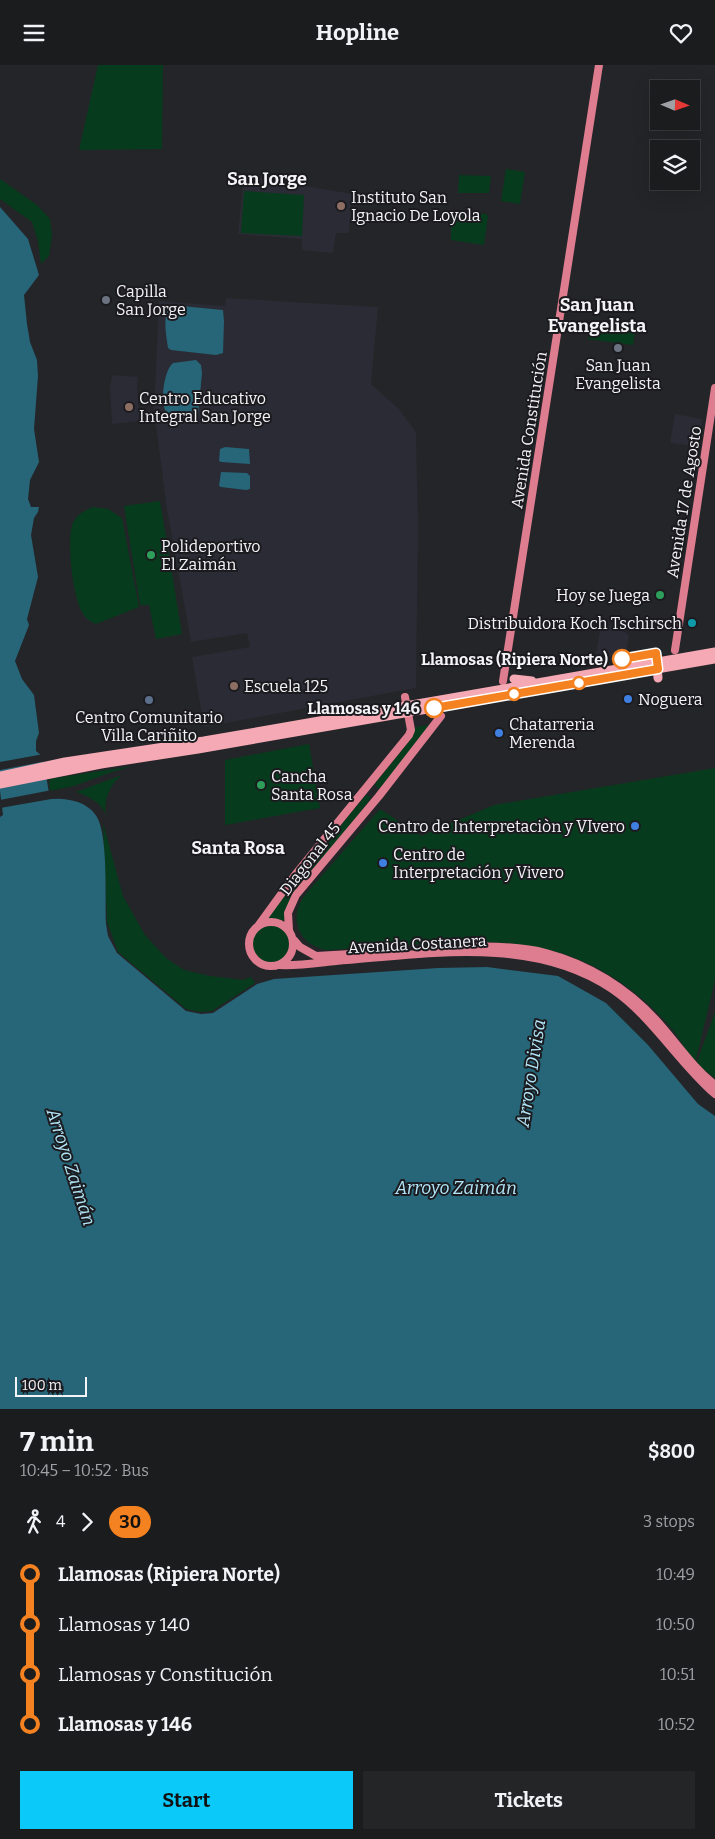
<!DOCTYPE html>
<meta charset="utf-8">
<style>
:root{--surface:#1b1c1e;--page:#242527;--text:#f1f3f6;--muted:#a0a1a4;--line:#393a3c;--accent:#0bcafa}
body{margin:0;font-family:Bitter,serif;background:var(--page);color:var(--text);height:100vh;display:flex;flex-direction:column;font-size:19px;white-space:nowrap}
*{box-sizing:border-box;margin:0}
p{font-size:16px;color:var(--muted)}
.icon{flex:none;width:28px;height:28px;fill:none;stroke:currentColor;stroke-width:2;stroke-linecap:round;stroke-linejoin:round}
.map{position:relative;height:1344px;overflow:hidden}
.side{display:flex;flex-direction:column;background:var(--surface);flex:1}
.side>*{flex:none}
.badge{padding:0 10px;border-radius:16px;font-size:18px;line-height:32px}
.needle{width:32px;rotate:92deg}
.tools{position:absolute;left:650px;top:15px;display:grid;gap:10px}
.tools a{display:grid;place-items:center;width:50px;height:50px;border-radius:0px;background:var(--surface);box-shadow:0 5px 20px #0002,0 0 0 1px var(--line);font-size:25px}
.scale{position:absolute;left:15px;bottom:12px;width:72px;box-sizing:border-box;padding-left:5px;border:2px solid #f4f4f7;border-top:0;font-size:14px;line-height:18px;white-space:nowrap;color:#f4f4f7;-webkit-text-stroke:4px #1b1b1f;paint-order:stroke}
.map>.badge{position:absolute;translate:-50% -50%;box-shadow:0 0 0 2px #fff}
.legs{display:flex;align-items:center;gap:8px;height:55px;padding:0 20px;font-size:16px}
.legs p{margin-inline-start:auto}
.overview{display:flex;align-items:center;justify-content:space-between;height:85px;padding:0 20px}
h1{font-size:28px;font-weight:700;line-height:38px}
.primary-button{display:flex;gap:10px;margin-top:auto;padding:10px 20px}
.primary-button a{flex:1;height:58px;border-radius:0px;background:var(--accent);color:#111;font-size:20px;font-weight:700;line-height:58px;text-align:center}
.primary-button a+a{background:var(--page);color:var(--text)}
ul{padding:0 20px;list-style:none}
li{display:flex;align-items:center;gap:18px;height:50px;font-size:19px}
li i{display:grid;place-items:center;width:8px;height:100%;margin:0 6px;background:currentColor}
li i::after{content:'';width:12px;height:12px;margin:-6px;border:4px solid;border-radius:50%;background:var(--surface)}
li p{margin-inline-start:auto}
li:first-child i{background:linear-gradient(#0000 50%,currentColor 0)}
li:last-child i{background:linear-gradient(currentColor 50%,#0000 0)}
header{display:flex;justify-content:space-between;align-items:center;height:65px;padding:0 20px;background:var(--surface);font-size:22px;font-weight:700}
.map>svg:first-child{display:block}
.built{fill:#2a2b34}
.green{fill:#073b1d}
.water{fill:#276578}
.pier{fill:#242528}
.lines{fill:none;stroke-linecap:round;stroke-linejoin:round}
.secondary{stroke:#dd7d8f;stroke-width:8}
.primary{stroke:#f4a9b4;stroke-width:9}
.line-1-casing{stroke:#fff;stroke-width:11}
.line-1{stroke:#f58220;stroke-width:8}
.education-dot{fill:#8d6e63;stroke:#1b1b1f;stroke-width:2}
.worship-dot{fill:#6b7280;stroke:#1b1b1f;stroke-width:2}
.leisure-dot{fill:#2e9e5b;stroke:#1b1b1f;stroke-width:2}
.culture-dot{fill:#0f9aa8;stroke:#1b1b1f;stroke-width:2}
.stop-1-dot{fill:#fff;stroke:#f58220;stroke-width:2.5}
.shop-dot{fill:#3f7fe0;stroke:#1b1b1f;stroke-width:2}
.service-dot{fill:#5c6f8a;stroke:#1b1b1f;stroke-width:2}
.labels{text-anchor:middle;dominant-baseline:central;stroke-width:4;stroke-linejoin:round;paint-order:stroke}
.poi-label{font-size:16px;fill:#f4f4f7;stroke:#1b1b1f;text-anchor:start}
.street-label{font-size:16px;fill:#f4f4f7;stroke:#1b1b1f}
.stop-label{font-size:16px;font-weight:bold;fill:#f4f4f7;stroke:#1b1b1f;text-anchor:end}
.neighbourhood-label{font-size:18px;font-weight:bold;fill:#f4f4f7;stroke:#1b1b1f}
.water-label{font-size:18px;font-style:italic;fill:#b1e5f7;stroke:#1b1b1f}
</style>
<header><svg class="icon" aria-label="menu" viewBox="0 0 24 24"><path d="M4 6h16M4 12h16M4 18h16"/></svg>Hopline<svg class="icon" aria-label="heart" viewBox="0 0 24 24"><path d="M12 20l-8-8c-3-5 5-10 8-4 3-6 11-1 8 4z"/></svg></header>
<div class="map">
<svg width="715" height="1344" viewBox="0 0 715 1344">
<rect width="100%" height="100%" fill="#242528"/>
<!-- built -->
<path class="built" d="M 244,110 L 352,129 L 349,168 L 336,168 L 333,188 L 302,185 L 302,174 L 238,169 Z
M 226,233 L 378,242 L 371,319 L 399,344 L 416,367 L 418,461 L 416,623 L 204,662 L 192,592 L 250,582 L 247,568 L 191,577 L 167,445 L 154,345 L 159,236 L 225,241 Z
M 112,310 L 138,312 L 137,320 L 140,356 L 112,359 L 110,324 Z
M 675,349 L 702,354 L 698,382 L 670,378 Z
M 601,560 L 617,562 L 629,570 L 626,590 L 595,594 Z"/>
<!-- green -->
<path class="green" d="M 98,0 L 163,0 L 162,84 L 79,85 Z
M 506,104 L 525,107 L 520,139 L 501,136 Z
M 459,110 L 491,111 L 489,128 L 458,128 Z
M 0,114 L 37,140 L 50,154 L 52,170 L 49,191 L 41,199 L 38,176 L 32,157 L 0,134 Z
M 244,126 L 304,130 L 302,171 L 241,168 Z
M 458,145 L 486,149 L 488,151 L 484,180 L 451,175 L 451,149 Z
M 590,260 L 635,266 L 633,280 L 588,274 Z
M 160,436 L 182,569 L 156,574 L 149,540 L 140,540 L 124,441 Z
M 93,442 L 108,444 L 122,453 L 139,542 L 96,559 C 89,556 86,554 82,547 C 73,533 66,474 73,458 C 77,449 84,446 93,442 Z
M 433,659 L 380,723 L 377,723 L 375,719 L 410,675 L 413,668 L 412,663 Z
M 309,679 L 320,743 L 225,760 L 225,695 Z
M 133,701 L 112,707 L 74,721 L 50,726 L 49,714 Z
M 715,703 L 715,915 L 695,999 C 687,988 681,975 672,964 C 641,927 598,897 550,885 C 508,874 464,877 422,879 C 390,881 359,883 327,885 C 299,880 288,855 304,831 L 380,744 L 421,771 L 494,740 Z
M 122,710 C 110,719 103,736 106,750 C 101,737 88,731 76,727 Z
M 366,730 L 371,732 L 368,737 L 292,832 L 285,856 L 275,854 L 264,854 Z
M 103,758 L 123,831 L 145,870 L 166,893 L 184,905 L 210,911 L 243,915 L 251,912 L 255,918 L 212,946 L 200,947 L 186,944 L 118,887 L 107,857 Z
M251 880a20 20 0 1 1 40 0a20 20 0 1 1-40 0Z
M 715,947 L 715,1013 L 696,999 Z"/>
<!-- water -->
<path class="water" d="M 0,142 L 28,174 L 39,210 L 24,230 L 27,259 L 30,277 L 37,295 L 38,311 L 34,364 L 39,397 L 30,415 L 28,434 L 31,442 L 39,442 L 38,447 L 34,453 L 31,470 L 38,512 L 27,554 L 29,560 L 15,596 L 22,614 L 34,630 L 39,668 L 36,676 L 36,686 L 43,692 L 50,734 C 67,733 89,736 98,754 C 108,776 105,832 106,859 L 108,871 L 117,888 L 186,946 L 201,949 L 213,948 L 257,919 L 274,914 L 438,903 L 487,902 L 558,911 L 606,938 L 648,980 L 698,1039 L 715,1051 L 715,1344 L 0,1344 L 0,752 L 3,750 L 0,726 Z
M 171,240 L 223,245 L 224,256 L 223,288 L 216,290 L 171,285 L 168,283 C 166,269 162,251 171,240 Z
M 196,295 L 201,300 L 202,308 L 198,351 C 190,353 172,355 167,348 C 159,339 164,305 173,298 Z
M 225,382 L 249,384 L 250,399 L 221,397 L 219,396 L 220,384 Z
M 221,407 L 247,408 L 250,411 L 250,424 L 246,425 L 221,422 L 219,421 Z"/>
<!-- pier -->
<path class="pier" d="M 44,689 L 47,696 L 0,705 L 0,697 Z
M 52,725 L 52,731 L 56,731 L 57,733 L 0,743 L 0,735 Z"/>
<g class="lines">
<!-- secondary -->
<path class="secondary" d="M 675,585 L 715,323
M 503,616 L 599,0
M249 879a22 22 0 1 1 44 0a22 22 0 1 1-44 0Z
M 258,861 L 295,810 L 409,670 L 411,665 L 405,632
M 289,865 L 288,848 L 296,830 L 379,731 L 441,651
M 294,875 L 300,882 L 316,891 L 403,886
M 462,882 C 489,881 520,881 546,888 C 588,899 627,923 656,955 C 676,977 692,1002 715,1020
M 279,900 C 298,901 317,898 336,896 C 426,889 532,870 612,924 C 653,952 678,997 715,1029"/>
<!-- primary -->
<path class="primary" d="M 656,588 L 658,613
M 514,614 L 532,616
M 0,711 L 65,697 L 204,676 L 715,587
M 0,719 L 101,699 L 198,684 L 715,594"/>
</g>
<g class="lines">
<defs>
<path id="line-1" d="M 434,643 L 658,604 L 656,588 L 622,594"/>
</defs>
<!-- line-1 casing -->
<use href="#line-1" class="line-1-casing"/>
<!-- line-1 -->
<use href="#line-1" class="line-1"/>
</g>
<!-- markers -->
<g class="education-dot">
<circle cx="341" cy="141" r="5"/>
<circle cx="129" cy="342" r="5"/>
<circle cx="234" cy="621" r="5"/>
</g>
<g class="worship-dot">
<circle cx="106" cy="235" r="5"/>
<circle cx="618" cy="283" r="5"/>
</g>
<g class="leisure-dot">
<circle cx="151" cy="490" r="5"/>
<circle cx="660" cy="530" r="5"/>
<circle cx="261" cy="720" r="5"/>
</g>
<circle class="culture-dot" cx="692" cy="558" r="5"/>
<g class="stop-1-dot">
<circle cx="622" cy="594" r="9"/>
<circle cx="579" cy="618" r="6"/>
<circle cx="514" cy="629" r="6"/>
<circle cx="434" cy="643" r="9"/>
</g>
<g class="shop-dot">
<circle cx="628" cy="634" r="5"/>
<circle cx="499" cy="668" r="5"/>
<circle cx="635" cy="761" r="5"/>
<circle cx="383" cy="798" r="5"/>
</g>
<circle class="service-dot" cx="149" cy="635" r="5"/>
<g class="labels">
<!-- poi labels -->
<g class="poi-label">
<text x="351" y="132">Instituto San<tspan x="351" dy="18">Ignacio De Loyola</tspan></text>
<text x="116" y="226">Capilla<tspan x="116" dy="18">San Jorge</tspan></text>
<text x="618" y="300" text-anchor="middle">San Juan<tspan x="618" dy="18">Evangelista</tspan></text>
<text x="139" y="333">Centro Educativo<tspan x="139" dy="18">Integral San Jorge</tspan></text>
<text x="161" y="481">Polideportivo<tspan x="161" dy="18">El Zaimán</tspan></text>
<text x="650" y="530" text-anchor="end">Hoy se Juega</text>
<text x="682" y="558" text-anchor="end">Distribuidora Koch Tschirsch</text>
<text x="244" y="621">Escuela 125</text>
<text x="638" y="634">Noguera</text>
<text x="149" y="652" text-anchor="middle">Centro Comunitario<tspan x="149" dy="18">Villa Cariñito</tspan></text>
<text x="509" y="659">Chatarreria<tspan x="509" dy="18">Merenda</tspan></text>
<text x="271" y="711">Cancha<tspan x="271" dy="18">Santa Rosa</tspan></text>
<text x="625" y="761" text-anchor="end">Centro de Interpretaciòn y VIvero</text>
<text x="393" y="789">Centro de<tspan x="393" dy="18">Interpretación y Vivero</tspan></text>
</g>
<!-- street labels -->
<g class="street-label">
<text transform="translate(529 365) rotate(-81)">Avenida Constitución</text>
<text transform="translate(684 437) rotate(-81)">Avenida 17 de Agosto</text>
<text transform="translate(310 794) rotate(-52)">Diagonal 45</text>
<text transform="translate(417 879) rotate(-3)">Avenida Costanera</text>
</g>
<!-- stop labels -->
<g class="stop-label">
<text x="608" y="594">Llamosas (Ripiera Norte)</text>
<text x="420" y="643">Llamosas y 146</text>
</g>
<!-- neighbourhood labels -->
<g class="neighbourhood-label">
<text x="267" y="114">San Jorge</text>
<text x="597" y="240">San Juan<tspan x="597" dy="21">Evangelista</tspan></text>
<text x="238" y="783">Santa Rosa</text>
</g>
<!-- water labels -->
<g class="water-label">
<text transform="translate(531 1008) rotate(-81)">Arroyo Divisa</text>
<text transform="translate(71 1102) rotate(72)">Arroyo Zaimán</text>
<text x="456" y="1123">Arroyo Zaimán</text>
</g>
</g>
</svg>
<div class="tools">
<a><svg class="needle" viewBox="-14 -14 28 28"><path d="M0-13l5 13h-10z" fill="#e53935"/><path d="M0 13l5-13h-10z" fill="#a0a1a4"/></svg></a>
<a><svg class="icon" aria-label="layers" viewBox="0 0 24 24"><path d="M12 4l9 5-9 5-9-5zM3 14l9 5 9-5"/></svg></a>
</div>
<div class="scale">100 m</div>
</div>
<section class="side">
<div class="overview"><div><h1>7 min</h1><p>10:45 – 10:52 · Bus</p></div><b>$800</b></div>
<div class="legs"><svg class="icon" aria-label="walk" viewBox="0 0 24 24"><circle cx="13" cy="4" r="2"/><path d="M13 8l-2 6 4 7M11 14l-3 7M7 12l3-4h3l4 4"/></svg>4<svg class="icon" aria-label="forward" viewBox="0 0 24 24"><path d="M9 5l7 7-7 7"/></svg><b class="badge" style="background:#f58220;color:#111">30</b><p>3 stops</p></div>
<ul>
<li><i style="color:#f58220"></i><b>Llamosas (Ripiera Norte)</b><p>10:49</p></li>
<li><i style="color:#f58220"></i><span>Llamosas y 140</span><p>10:50</p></li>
<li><i style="color:#f58220"></i><span>Llamosas y Constitución</span><p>10:51</p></li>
<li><i style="color:#f58220"></i><b>Llamosas y 146</b><p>10:52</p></li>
</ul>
<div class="primary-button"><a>Start</a><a>Tickets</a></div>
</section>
